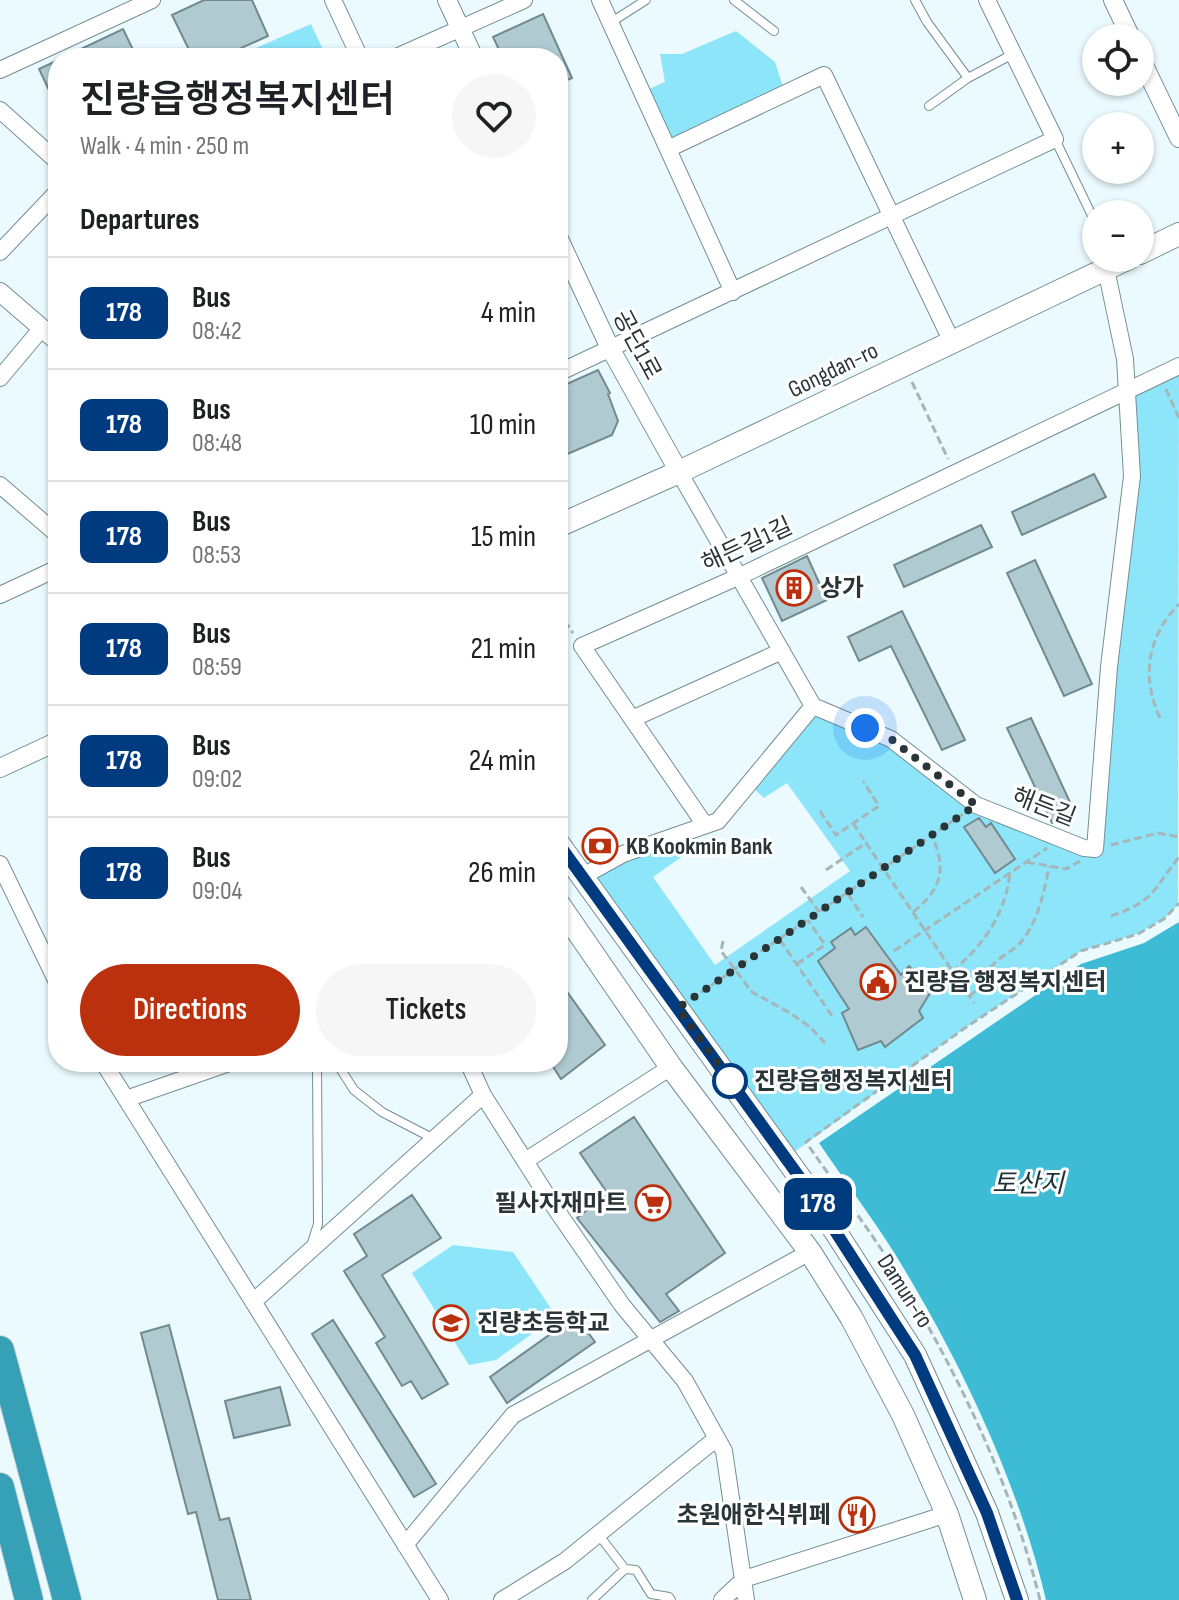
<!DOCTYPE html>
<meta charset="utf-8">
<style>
:root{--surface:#fff;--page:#f6f6f6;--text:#202124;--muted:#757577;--line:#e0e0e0;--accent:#bc310d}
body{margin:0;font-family:"Sofia Sans Condensed","Noto Sans KR",sans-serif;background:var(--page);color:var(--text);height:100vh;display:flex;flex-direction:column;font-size:30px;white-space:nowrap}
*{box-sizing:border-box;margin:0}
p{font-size:26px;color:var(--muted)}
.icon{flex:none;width:44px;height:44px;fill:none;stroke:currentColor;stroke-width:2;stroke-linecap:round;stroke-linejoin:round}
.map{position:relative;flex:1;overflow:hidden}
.drawer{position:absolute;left:48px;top:48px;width:520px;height:1024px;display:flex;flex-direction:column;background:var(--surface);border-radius:32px;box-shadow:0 2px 6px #0004}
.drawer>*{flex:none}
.badge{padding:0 16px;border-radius:12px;font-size:28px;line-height:52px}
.fabs{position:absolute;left:1082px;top:24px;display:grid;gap:16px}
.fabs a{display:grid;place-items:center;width:72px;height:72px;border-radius:50%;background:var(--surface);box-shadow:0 2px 6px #0004;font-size:40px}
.you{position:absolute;width:40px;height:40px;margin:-20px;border:6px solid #fff;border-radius:50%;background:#1a73e8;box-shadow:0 0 0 12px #1a73e833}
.map>.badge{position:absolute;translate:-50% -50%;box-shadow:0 0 0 4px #fff}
h2{padding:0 32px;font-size:30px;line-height:72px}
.round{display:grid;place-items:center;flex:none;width:84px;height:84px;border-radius:42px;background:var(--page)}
.head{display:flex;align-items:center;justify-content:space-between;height:136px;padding:0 32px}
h1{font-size:38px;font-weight:600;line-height:60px}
.cta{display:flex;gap:16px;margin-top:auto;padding:16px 32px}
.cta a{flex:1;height:92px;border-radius:48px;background:var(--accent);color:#fff;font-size:32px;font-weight:600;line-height:92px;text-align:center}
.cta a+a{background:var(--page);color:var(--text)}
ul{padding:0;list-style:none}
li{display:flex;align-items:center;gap:24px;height:112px;padding:0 32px;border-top:2px solid var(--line)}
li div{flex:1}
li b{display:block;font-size:30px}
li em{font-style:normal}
li .badge{min-width:88px;font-weight:700;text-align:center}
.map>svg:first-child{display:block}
.green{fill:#8ce5f9}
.water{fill:#3fbcd5}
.building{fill:#b0cad1;stroke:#718a90;stroke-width:2}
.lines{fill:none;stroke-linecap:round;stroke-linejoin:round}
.service-casing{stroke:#758e95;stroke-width:10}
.minor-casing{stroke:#758e95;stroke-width:18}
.tertiary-casing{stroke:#758e95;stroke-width:20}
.secondary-casing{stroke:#758e95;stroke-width:24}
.motorway-casing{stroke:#d4d7d7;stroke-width:30}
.path{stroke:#a6b5b8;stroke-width:3;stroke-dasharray:8 4;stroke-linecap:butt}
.service{stroke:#fff;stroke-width:8}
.minor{stroke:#fff;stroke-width:16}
.tertiary{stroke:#fff;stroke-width:18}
.secondary{stroke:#fff;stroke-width:22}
.motorway{stroke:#35a0b6;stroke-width:28}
.line-casing{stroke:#fff;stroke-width:18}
.line{stroke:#003b80;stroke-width:12}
.walk{stroke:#2a3538;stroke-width:8;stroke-dasharray:0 14.4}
.stop-dot{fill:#fff;stroke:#003b80;stroke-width:4}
.labels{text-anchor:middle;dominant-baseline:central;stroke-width:6;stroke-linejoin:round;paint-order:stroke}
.street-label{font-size:24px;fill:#2a3538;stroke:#fff}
.poi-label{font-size:24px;font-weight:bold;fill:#2a3538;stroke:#fff;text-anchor:start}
.stop-label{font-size:24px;font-weight:bold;fill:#2a3538;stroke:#fff;text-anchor:start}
.water-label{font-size:26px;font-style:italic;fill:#1c3136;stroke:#fff}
</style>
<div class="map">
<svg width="1179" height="1600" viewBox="0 0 1179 1600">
<rect width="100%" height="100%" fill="#eafafe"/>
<!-- green -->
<path class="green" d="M 311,24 L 327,58 L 233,58 Z
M 736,31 L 775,62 L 785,93 L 668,149 L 642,92 L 665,82 L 660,54 L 682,54 Z
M 1179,366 L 1178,905 L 1164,919 L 1137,934 L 1081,951 L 965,1028 L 786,1158 L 583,876 L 672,837 L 684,855 L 653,877 L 715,965 L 850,871 L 787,783 L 764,798 L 749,784 L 813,706 L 891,739 L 976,805 L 1094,849 L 1132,476 L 1127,390 Z
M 453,1245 L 513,1252 L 556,1316 L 496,1360 L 469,1365 L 412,1273 Z"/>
<!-- water -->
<path class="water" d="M 1179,922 L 1179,1600 L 1046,1600 C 1018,1481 959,1358 895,1254 C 871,1216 844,1180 819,1143 L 1081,964 L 1144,943 Z"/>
<!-- building -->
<path class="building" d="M 204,0 L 252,0 L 268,36 L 219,58 L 193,58 L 172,15 Z
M 543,14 L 572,78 L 558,84 L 558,58 L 503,58 L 493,37 Z
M 123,29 L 137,58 L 62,58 Z
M 58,60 L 58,109 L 39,69 Z
M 598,370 L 610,393 L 608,394 L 618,421 L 612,435 L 558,458 L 558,388 Z
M 1094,474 L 1106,497 L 1022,535 L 1012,512 Z
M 981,525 L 992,547 L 904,587 L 894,565 Z
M 807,556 L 827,600 L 782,621 L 762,578 Z
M 1035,560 L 1092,684 L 1064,696 L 1007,573 Z
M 902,611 L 965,740 L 942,750 L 891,646 L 859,661 L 848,637 Z
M 1031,718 L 1075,813 L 1052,823 L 1007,728 Z
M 979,818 L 986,827 L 991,823 L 1015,859 L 995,873 L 964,827 Z
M 866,927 L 901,975 L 909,966 L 932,990 L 919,1011 L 923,1018 L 885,1047 L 881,1041 L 858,1050 L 842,1013 L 849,1009 L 818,961 L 835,948 L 831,942 L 851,928 L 855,935 Z
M 558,979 L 605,1045 L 561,1079 L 550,1062 L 558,1062 Z
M 634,1117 L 725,1253 L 666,1294 L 679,1311 L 660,1322 L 577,1218 L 608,1194 L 580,1153 Z
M 412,1195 L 441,1238 L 382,1275 L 448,1384 L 422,1399 L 411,1381 L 402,1386 L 376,1343 L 385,1337 L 344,1271 L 367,1256 L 354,1234 Z
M 576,1316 L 595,1342 L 507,1403 L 490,1377 Z
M 333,1320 L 436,1484 L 414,1497 L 312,1334 Z
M 169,1325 L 220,1520 L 229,1518 L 251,1600 L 218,1600 L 196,1512 L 188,1514 L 141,1333 Z
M 280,1387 L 290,1425 L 234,1438 L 225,1401 Z"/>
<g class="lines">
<defs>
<path id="service" d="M 734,0 L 774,31
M 915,0 L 927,22 L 968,78
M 610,23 L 646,0
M 929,106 L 968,78 L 1013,54
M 1055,139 L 1096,224
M 336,1062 L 354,1090 L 382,1112 L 434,1139
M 311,1246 L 318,1224 L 317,1062
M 598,1534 L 625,1569 L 636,1570 L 651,1594 L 669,1597 L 671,1600
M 592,1600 L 625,1569"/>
<path id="minor" d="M 333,0 L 360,58
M 600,0 L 733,292
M 394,58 L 524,0
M 0,70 L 152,0
M 0,110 L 58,162
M 668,149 L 824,75 L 952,342
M 0,252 L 58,191
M 558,373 L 1055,139 L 987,0
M 0,378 L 42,328
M 679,472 L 813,706
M 0,485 L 58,535
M 0,595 L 58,568
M 813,706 L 891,739 L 976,805 L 1084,848 L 1095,849 L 1109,667 L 1132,476 L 1125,359 L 1106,269
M 632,719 L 782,651
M 705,825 L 582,646 L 740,576 L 1179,366
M 0,864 L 58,984
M 583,876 L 623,854 L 718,821 L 813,706
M 103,1062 L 440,1600
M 468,1062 L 483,1095 L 553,1205 L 622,1305 L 685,1381 L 724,1451 L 746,1600
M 126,1099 L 232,1062
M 525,1161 L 671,1067
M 253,1302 L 483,1095
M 405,1545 L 513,1415 L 810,1252
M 502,1600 L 565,1561 L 717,1438
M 722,1600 L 744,1579 L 947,1514"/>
<path id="tertiary" d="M 447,0 L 474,58
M 1113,0 L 1131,38
M 1140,57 L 1179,138
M 558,237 L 610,348 L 679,472
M 0,292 L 58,342
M 0,768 L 58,741"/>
<path id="secondary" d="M 1140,253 L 1179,234
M 558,526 L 679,472 L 1129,258
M 558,843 L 808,1189 L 915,1355 L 987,1513 L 1017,1600
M 558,903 L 671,1067 L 810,1252 L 851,1317 L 903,1415 L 947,1514 L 975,1600"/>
<path id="motorway" d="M 0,1350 L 67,1600
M 0,1487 L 29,1600"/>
</defs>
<!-- service casing -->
<use href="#service" class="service-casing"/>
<!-- minor casing -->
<use href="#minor" class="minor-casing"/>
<!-- tertiary casing -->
<use href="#tertiary" class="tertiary-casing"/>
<!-- secondary casing -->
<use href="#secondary" class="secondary-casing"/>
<!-- motorway casing -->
<use href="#motorway" class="motorway-casing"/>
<!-- path -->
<path class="path" d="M 912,382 L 948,459
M 1166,389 L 1179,418
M 558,611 L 573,633
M 1160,718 C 1141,677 1147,637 1179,604
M 820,811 L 836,835 L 879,806 L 863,781
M 853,823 L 866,843
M 1111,845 L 1158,833 L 1179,837
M 1027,862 L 1066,869 L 1080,861
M 826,870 L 866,843 L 974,1003
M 801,887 L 819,912
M 848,894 L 863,917
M 913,912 C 941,890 947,869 932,836
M 1111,916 C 1155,901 1152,891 1179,857
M 780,940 L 832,1016
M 723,941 L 721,951 L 752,992 L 790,1013 L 810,1027 L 825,1043
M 894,951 L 1047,848
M 797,964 L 825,945 L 808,920
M 952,972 C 984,944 1005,915 1010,873
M 969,996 C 983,987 982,979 991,967 C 999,957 1012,952 1020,943 C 1038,923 1044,892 1049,867
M 691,999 L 963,814
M 1040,1600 C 1011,1483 957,1370 893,1267 C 866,1225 835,1184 806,1142 L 965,1028 L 1081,951 L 1138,934 L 1164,919 L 1179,903"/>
<!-- service -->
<use href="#service" class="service"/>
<!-- minor -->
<use href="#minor" class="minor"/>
<!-- tertiary -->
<use href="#tertiary" class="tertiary"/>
<!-- secondary -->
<use href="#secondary" class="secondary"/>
<!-- motorway -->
<use href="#motorway" class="motorway"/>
</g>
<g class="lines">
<defs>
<path id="line" d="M 558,843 L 808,1189 L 915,1355 L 987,1513 L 1017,1600"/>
</defs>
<!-- line casing -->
<use href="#line" class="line-casing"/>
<!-- line -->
<use href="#line" class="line"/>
<!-- walk -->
<path class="walk" d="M 730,1081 L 732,1083 L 678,1008 L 976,805 L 891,739 L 865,728"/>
</g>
<!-- icons -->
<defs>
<symbol id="building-ring" viewBox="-11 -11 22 22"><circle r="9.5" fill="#fff" stroke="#bc310d" stroke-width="1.5"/><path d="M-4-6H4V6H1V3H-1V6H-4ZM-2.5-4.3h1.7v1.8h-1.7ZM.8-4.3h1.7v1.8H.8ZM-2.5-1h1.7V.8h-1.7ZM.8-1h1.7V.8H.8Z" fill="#bc310d"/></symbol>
<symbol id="bank-ring" viewBox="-11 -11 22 22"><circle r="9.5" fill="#fff" stroke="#bc310d" stroke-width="1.5"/><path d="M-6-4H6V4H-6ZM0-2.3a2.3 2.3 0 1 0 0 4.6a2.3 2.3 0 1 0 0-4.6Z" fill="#bc310d"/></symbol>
<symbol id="civic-ring" viewBox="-11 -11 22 22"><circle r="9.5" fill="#fff" stroke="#bc310d" stroke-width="1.5"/><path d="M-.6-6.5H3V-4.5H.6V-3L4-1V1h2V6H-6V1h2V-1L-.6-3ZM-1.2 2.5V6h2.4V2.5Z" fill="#bc310d"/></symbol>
<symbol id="supermarket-ring" viewBox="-11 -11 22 22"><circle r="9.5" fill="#fff" stroke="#bc310d" stroke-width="1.5"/><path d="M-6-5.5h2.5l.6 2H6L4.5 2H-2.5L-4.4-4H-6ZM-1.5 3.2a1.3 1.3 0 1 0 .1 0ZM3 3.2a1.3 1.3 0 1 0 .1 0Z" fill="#bc310d"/></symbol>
<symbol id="school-ring" viewBox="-11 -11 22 22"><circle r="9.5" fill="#fff" stroke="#bc310d" stroke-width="1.5"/><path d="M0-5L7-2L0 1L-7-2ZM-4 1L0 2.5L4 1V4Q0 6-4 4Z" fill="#bc310d"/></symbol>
<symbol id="restaurant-ring" viewBox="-11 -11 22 22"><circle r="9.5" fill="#fff" stroke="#bc310d" stroke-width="1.5"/><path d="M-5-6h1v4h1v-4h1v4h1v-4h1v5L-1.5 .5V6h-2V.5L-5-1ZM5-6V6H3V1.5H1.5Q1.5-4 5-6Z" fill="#bc310d"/></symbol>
</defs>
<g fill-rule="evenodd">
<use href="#building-ring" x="774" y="568" width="40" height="40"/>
<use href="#bank-ring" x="580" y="826" width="40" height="40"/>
<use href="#civic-ring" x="858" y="962" width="40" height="40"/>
<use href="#supermarket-ring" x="633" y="1183" width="40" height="40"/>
<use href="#school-ring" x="431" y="1303" width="40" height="40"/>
<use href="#restaurant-ring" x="837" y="1495" width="40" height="40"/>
</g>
<!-- markers -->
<circle class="stop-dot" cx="730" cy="1081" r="16"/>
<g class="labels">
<!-- street labels -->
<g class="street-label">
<text transform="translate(637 345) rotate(62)">공단1로</text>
<text transform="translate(833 370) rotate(-26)">Gongdan-ro</text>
<text transform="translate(747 545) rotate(-25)">해든길1길</text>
<text transform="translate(1044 807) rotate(21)">해든길</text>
<text transform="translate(905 1291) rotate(57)">Damun-ro</text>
</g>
<!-- poi labels -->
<g class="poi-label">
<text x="820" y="588">상가</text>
<text x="626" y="846">KB Kookmin Bank</text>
<text x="904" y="982">진량읍 행정복지센터</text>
<text x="627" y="1203" text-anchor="end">필사자재마트</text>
<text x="477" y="1323">진량초등학교</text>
<text x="831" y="1515" text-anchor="end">초원애한식뷔페</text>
</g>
<!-- stop labels -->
<g class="stop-label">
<text x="754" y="1081">진량읍행정복지센터</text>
</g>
<!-- water labels -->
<g class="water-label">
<text x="1028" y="1184">토산지</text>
</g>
</g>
</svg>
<div class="fabs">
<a><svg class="icon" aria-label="locate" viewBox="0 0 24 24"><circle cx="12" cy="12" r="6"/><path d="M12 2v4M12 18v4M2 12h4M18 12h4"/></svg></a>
<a>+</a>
<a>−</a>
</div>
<div class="you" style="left:865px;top:728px"></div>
<b class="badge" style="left:818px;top:1204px;background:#003b80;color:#fff">178</b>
<section class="drawer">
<div class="head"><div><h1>진량읍행정복지센터</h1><p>Walk · 4 min · 250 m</p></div><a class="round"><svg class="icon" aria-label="heart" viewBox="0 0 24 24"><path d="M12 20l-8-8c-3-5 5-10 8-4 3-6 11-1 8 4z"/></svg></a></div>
<h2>Departures</h2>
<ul>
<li><span class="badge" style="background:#003b80;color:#fff">178</span><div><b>Bus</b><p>08:42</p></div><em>4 min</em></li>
<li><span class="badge" style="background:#003b80;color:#fff">178</span><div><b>Bus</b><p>08:48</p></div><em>10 min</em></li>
<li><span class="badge" style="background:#003b80;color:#fff">178</span><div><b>Bus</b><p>08:53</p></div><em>15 min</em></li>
<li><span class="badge" style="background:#003b80;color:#fff">178</span><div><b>Bus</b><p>08:59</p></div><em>21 min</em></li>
<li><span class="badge" style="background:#003b80;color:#fff">178</span><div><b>Bus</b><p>09:02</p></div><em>24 min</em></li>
<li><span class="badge" style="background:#003b80;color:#fff">178</span><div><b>Bus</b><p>09:04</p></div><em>26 min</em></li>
</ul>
<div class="cta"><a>Directions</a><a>Tickets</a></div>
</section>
</div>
